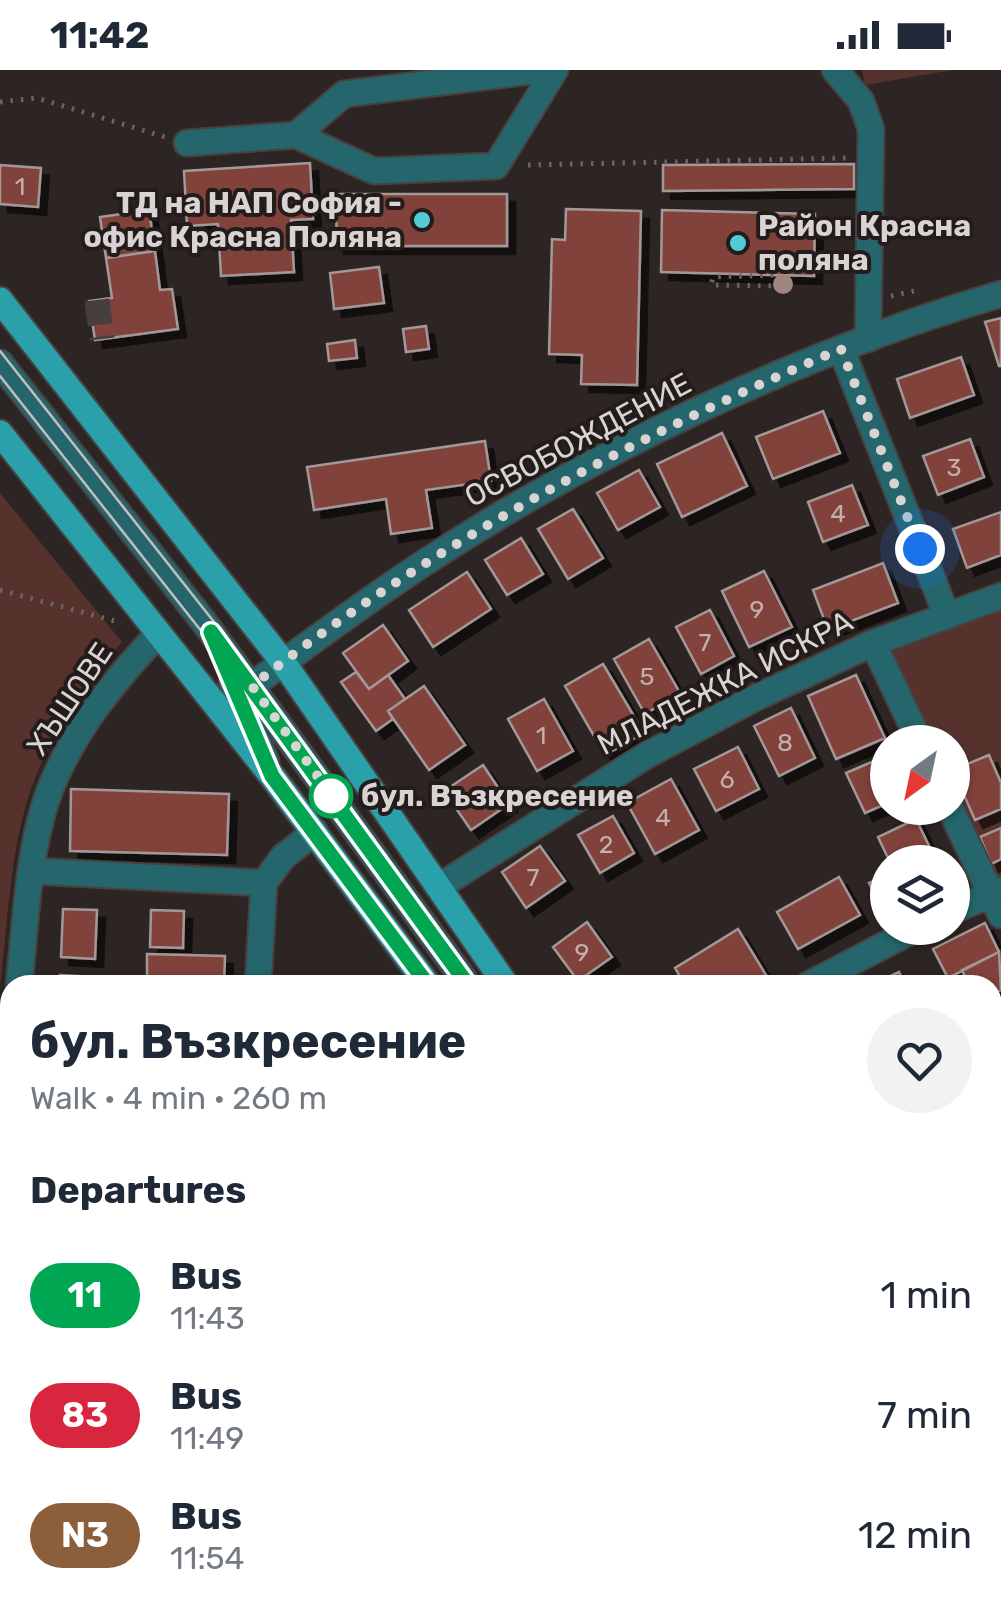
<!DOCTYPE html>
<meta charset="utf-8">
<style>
:root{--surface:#fff;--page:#f2f2f3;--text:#1f2937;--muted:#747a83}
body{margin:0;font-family:Rubik,sans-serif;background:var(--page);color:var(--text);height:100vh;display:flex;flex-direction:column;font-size:38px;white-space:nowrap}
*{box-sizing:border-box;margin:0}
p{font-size:32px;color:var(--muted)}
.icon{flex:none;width:55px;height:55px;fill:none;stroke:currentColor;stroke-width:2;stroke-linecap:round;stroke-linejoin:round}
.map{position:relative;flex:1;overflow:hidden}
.side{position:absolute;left:0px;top:905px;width:1002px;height:640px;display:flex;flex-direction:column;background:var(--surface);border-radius:30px 30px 0 0;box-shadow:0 2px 8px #0004}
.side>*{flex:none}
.badge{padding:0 20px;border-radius:32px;font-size:35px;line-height:65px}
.needle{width:65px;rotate:213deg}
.tools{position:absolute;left:870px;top:655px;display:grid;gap:20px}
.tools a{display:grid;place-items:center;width:100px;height:100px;border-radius:50%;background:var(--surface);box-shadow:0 2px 8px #0004;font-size:50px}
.you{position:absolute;width:50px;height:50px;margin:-25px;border:8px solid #fff;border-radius:50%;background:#1a73e8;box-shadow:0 0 0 15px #1a73e833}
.map>.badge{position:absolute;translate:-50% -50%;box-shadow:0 0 0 5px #fff}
h2{padding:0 30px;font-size:38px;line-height:90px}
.round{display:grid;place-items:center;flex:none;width:105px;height:105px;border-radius:52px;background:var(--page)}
.overview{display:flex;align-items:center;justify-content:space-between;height:170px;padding:0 30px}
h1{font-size:48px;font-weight:700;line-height:75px}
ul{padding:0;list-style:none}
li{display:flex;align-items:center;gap:30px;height:120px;padding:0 30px}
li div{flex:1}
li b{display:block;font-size:38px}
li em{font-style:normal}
li .badge{min-width:110px;font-weight:700;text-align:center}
.status{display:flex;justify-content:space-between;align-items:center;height:70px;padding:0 50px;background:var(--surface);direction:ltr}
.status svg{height:28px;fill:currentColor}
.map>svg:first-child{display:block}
.green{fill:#56322d}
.building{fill:#81433b;stroke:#a29897;stroke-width:2.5;filter:url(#shadow)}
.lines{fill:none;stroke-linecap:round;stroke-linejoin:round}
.minor-tunnel{stroke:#473f3e;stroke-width:25;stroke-dasharray:25 12;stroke-linecap:butt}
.minor-casing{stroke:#494140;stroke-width:29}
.major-casing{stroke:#494140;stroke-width:29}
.path{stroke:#6b6463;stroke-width:5;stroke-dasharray:2.5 8;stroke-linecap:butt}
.minor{stroke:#24666c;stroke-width:25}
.major{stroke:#2aa0aa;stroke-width:25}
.tram{stroke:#c3bebd;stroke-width:2.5}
.tree{fill:#a08682}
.line-casing{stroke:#fff;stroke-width:22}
.line{stroke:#00a651;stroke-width:15}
.walk{stroke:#d9d4d3;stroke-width:10;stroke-dasharray:0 18}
.poi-dot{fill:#52cbd7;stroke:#231c1b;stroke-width:4}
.stop-dot{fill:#fff;stroke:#00a651;stroke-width:5}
.labels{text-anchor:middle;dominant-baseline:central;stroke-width:8;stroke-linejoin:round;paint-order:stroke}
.number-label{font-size:25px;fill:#c3b0ad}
.poi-label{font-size:30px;font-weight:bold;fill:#d9d4d3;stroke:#231c1b;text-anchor:end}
.street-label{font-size:30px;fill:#d9d4d3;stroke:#231c1b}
.stop-label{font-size:30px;font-weight:bold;fill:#d9d4d3;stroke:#231c1b;text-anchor:start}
</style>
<div class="status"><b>11:42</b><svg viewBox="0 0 49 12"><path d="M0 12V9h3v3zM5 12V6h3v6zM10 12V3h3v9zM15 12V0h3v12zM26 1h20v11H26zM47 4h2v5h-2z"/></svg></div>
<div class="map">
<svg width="1001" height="1545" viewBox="0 0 1001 1545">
<defs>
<filter id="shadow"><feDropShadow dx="8" dy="8" stdDeviation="0" flood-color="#0009"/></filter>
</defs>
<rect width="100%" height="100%" fill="#2d2524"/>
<!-- green -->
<path class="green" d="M 862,0 L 953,0 L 865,15 Z
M 0,423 L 122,572 C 86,614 51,664 32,716 C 10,779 8,851 0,916 Z
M 1001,526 L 1001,820 L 952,738 L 952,672 L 920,672 L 873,573 Z"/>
<!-- building -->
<path class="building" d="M 310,93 L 313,149 L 291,150 L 294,202 L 221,206 L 218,154 L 187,156 L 184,101 Z
M 854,94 L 854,119 L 663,121 L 663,95 Z
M 0,95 L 41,98 L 38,137 L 0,134 Z
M 337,124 L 507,124 L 507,176 L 336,176 Z
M 566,139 L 641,141 L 637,315 L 581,314 L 582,285 L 549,284 L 552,169 L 565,170 Z
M 149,140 L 155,181 L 106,188 L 100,147 Z
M 662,140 L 815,144 L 814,206 L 661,202 Z
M 155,181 L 160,220 L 172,219 L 178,259 L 95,270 L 89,231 L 112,228 L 106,188 Z
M 379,197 L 384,233 L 334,239 L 330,203 Z
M 1001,248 L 1001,296 L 999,296 L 985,252 Z
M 426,256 L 429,279 L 406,282 L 403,259 Z
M 355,270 L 357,288 L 329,291 L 327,274 Z
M 961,287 L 974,325 L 910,348 L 897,309 Z
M 823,341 L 840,383 L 773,409 L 756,367 Z
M 722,363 L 747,416 L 682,447 L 657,394 Z
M 970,369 L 984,407 L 938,425 L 923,386 Z
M 485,371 L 491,411 L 426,420 L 432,458 L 391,464 L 386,429 L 314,440 L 307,397 Z
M 639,400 L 660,437 L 618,460 L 597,423 Z
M 852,415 L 868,455 L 823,472 L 808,432 Z
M 573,439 L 603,488 L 568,509 L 538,459 Z
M 1001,442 L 1001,485 L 967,498 L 953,459 Z
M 521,468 L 543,504 L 507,525 L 485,490 Z
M 883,493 L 898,533 L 828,560 L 813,520 Z
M 764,501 L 792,557 L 749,577 L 722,521 Z
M 467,502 L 491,539 L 433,577 L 409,540 Z
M 710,540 L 734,586 L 701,604 L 676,557 Z
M 383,555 L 408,591 L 369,619 L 343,583 Z
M 649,569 L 680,623 L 645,644 L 614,589 Z
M 603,594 L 644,663 L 605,685 L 565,616 Z
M 356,602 L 369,619 L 388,605 L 405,629 L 388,641 L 393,649 L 376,661 L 341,612 Z
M 856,605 L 885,668 L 836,689 L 808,626 Z
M 424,616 L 465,675 L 429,700 L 388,641 Z
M 544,629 L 573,681 L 537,701 L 508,649 Z
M 791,638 L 815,688 L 779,706 L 754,656 Z
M 738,677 L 759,719 L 716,741 L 694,699 Z
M 888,685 L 888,733 L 865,743 L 846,703 Z
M 989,685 L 1001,713 L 1001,739 L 975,750 L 953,700 Z
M 483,695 L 509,734 L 471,760 L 444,721 Z
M 671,709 L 699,760 L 655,784 L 627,733 Z
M 71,719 L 229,724 L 227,785 L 70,781 Z
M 613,746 L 634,783 L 600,803 L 578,765 Z
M 916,749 L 933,784 L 914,792 L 890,792 L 878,767 Z
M 1001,758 L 1001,789 L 991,794 L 980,767 Z
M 540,776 L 565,811 L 526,838 L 502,802 Z
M 933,784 L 936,792 L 914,792 Z
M 888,805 L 888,843 L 884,844 L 869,813 Z
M 839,807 L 860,845 L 798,879 L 777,842 Z
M 63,839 L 97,840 L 95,889 L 61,887 Z
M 151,840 L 184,841 L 183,878 L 150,877 Z
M 587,852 L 612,887 L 578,911 L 553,877 Z
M 985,853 L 999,882 L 948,908 L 933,879 Z
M 738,859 L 766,905 L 750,915 L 685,915 L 675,898 Z
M 999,882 L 1001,920 L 992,924 L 992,915 L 969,915 L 962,900 Z
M 147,884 L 225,886 L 224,914 L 147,911 Z
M 899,902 L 905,915 L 872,915 Z
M 60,905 L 131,909 L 130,915 L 60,915 Z
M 996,1087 L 1001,1098 L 1001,1144 L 992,1148 L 992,1089 Z
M 8,1187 L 10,1188 L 10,1246 L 0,1245 Z
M 1001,1229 L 1001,1284 L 992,1288 L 992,1234 Z
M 7,1339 L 10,1339 L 10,1535 L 27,1535 L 26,1545 L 0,1545 L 0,1398 Z
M 996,1417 L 1001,1424 L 1001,1474 L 992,1480 L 992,1419 Z
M 1001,1484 L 1001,1523 L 994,1529 L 992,1491 Z
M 254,1535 L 526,1535 L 526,1545 L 255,1545 Z
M 696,1535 L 769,1535 L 776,1545 L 704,1545 Z"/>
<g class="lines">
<!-- minor-tunnel -->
<path class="minor-tunnel" d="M 97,230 L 102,269"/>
<defs>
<path id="minor" d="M 835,0 L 861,31 L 871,59 L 868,269
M 296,65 L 374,101 L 496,96 L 555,0
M 187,73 L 296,65 L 344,24 L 539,0
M 841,279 L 947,546
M 0,293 L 204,552 L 468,915
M 873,573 L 920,672
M 232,613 L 266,691
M 220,639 C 287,590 354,539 424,493 C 596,380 803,282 1001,224
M 950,738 L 1001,845
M 32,801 L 264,813
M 440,816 L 647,685 L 757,627 L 873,573 L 1001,526
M 952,841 L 1001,820
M 19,915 C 25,860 27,802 41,748 C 59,677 110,615 159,563
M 258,915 L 264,813 L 283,787 L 315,762
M 808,915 L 917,858
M 992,1065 L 1001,1060
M 0,1076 L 10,989
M 0,1281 L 10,1281
M 992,1318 L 1001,1314
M 228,1535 L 228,1545
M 632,1535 L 639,1545"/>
<path id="major" d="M 0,230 L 283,592 L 506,915
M 0,363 L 272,706 L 428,915
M 876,1535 L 883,1545
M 945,1535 L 952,1545"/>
</defs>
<!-- minor casing -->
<use href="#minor" class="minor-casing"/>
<!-- major casing -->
<use href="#major" class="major-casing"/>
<!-- path -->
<path class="path" d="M 0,32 L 37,28 L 165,67
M 528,95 L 847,88
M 781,205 L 781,216 L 711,215 L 713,207 Z
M 891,226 L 919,220
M 0,520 L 115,551
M 791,1535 L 798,1545
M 85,1545 L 87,1535"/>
<!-- minor -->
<use href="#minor" class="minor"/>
<!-- major -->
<use href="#major" class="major"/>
<!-- tram -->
<path class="tram" d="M 0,281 L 218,557 L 476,915
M 0,306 L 217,581
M 905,1535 L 912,1545"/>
</g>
<!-- trees -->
<circle class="tree" cx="783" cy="214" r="10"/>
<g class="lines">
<defs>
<path id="line" d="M 428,915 L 272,706 L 211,562 L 468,915"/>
</defs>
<!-- line casing -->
<use href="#line" class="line-casing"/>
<!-- line -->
<use href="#line" class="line"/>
<!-- walk -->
<path class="walk" d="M 331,726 L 335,730 L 252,616 C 431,475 631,368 841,279 L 920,479"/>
</g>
<!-- markers -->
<g class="poi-dot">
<circle cx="422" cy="150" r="10"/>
<circle cx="738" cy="173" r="10"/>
</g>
<circle class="stop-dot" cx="331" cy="726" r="20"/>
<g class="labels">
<!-- number labels -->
<g class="number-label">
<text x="20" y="116">1</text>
<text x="954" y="397">3</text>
<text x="838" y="443">4</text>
<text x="757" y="539">9</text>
<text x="705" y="572">7</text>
<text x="647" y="606">5</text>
<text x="541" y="665">1</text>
<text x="785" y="672">8</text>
<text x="727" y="709">6</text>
<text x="663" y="747">4</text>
<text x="606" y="774">2</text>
<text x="533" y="807">7</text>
<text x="582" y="882">9</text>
</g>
<!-- poi labels -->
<g class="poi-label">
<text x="402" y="133">ТД на НАП София -<tspan x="402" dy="34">офис Красна Поляна</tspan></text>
<text x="758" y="156" text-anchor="start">Район Красна<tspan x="758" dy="34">поляна</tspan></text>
</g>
<!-- street labels -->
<g class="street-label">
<text transform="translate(578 370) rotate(-28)">ОСВОБОЖДЕНИЕ</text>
<text transform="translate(725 613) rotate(-27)">МЛАДЕЖКА ИСКРА</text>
<text transform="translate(70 629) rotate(-56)">ХЪШОВЕ</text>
</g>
<!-- stop labels -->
<g class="stop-label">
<text x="361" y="726">бул. Възкресение</text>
</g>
</g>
</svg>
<div class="tools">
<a><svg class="needle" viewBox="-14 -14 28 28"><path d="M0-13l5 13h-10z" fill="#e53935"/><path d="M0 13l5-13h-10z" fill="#747a83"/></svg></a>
<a><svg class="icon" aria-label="layers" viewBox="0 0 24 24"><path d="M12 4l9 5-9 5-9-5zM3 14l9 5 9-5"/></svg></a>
</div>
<div class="you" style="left:920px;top:479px"></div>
<section class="side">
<div class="overview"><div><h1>бул. Възкресение</h1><p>Walk · 4 min · 260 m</p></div><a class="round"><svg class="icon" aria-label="heart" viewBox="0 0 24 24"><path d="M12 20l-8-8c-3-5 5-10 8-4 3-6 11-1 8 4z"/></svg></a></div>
<h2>Departures</h2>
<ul>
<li><span class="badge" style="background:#00a651;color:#fff">11</span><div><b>Bus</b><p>11:43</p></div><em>1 min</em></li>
<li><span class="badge" style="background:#d7263d;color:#fff">83</span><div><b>Bus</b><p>11:49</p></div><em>7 min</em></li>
<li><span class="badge" style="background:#8b5e3c;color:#fff">N3</span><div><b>Bus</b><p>11:54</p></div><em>12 min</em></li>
</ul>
</section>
</div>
